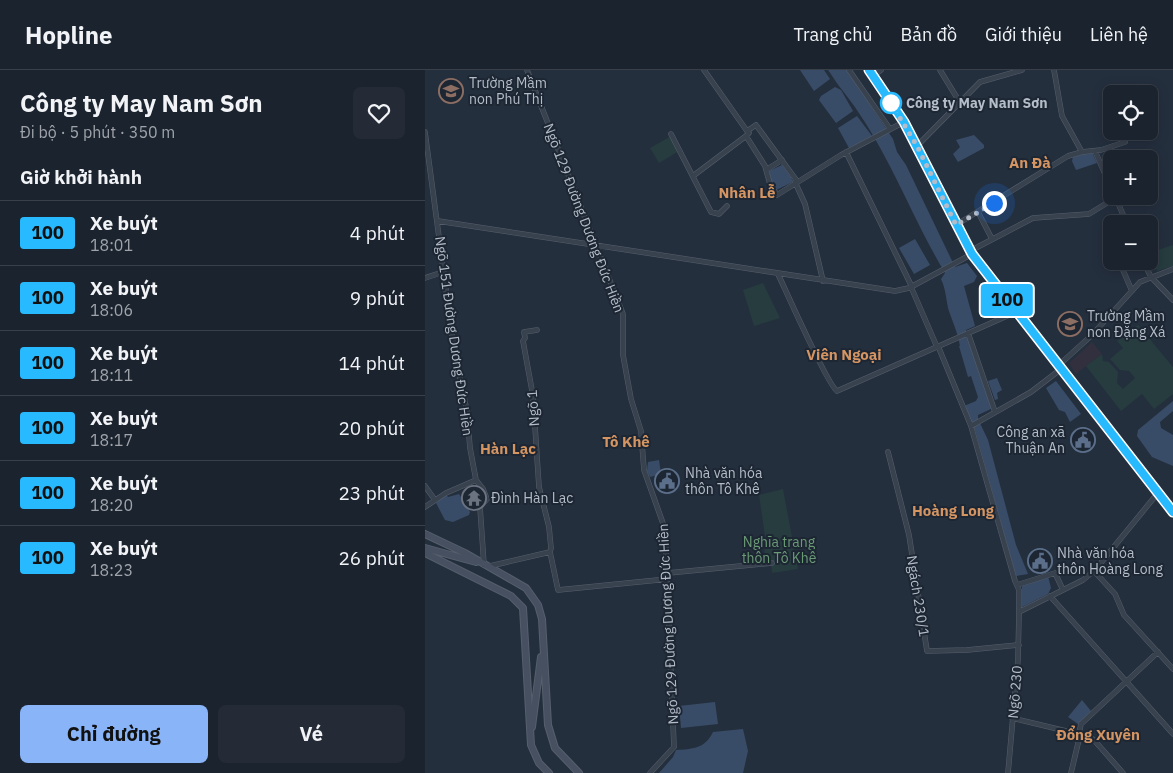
<!DOCTYPE html>
<html lang="vi">
<meta charset="utf-8">
<style>
:root{--surface:#1b232e;--page:#242b36;--text:#f1f3f6;--muted:#a0a4aa;--line:#39404a;--accent:#8ab4f8}
body{margin:0;font-family:"IBM Plex Sans",sans-serif;background:var(--page);color:var(--text);height:100vh;display:flex;flex-direction:column;font-size:19px;white-space:nowrap}
*{box-sizing:border-box;margin:0}
p{font-size:16px;color:var(--muted)}
.icon{flex:none;width:28px;height:28px;fill:none;stroke:currentColor;stroke-width:2;stroke-linecap:round;stroke-linejoin:round}
.map{position:relative;flex:1;overflow:hidden}
.sheet{display:flex;flex-direction:column;background:var(--surface);width:425px}
.sheet>*{flex:none}
.badge{padding:0 10px;border-radius:4px;font-size:18px;line-height:32px}
.controls{position:absolute;left:678px;top:15px;display:grid;gap:10px}
.controls a{display:grid;place-items:center;width:55px;height:55px;border-radius:8px;background:var(--surface);box-shadow:0 2px 12px #0003,0 0 0 1px var(--line);font-size:25px}
.you{position:absolute;width:25px;height:25px;margin:-12px;border:4px solid #fff;border-radius:50%;background:#1a73e8;box-shadow:0 0 0 8px #1a73e833}
.map>.badge{position:absolute;translate:-50% -50%;box-shadow:0 0 0 2px #fff}
h2{padding:0 20px;font-size:19px;line-height:45px}
.round{display:grid;place-items:center;flex:none;width:52px;height:52px;border-radius:8px;background:var(--page)}
.headline{display:flex;align-items:center;justify-content:space-between;height:85px;padding:0 20px}
h1{font-size:24px;font-weight:700;line-height:38px}
.cta{display:flex;gap:10px;margin-top:auto;padding:10px 20px}
.cta a{flex:1;height:58px;border-radius:8px;background:var(--accent);color:#111;font-size:20px;font-weight:700;line-height:58px;text-align:center}
.cta a+a{background:var(--page);color:var(--text)}
ul{padding:0;list-style:none}
li{display:flex;align-items:center;gap:15px;height:65px;padding:0 20px;border-top:1px solid var(--line)}
li div{flex:1}
li b{display:block;font-size:19px}
li em{font-style:normal}
li .badge{min-width:55px;font-weight:700;text-align:center}
header{display:flex;align-items:center;gap:30px;box-sizing:border-box;height:70px;padding:0 25px;background:var(--surface);border-bottom:1px solid var(--line)}
header strong{font-size:24px}
nav{display:flex;gap:28px;margin-inline-start:auto;font-size:18px}
main{display:flex;flex:1;min-height:0}
.map>svg:first-child{display:block}
.medical{fill:#32303f}
.green{fill:#263c3f}
.water{fill:#394c67}
.lines{fill:none;stroke-linecap:round;stroke-linejoin:round}
.street-casing{stroke:#565f6c;stroke-width:5.5}
.secondary-casing{stroke:#565f6c;stroke-width:8}
.street{stroke:#38414e;stroke-width:4.5}
.secondary{stroke:#465061;stroke-width:6}
.line-casing{stroke:#fff;stroke-width:11}
.line{stroke:#27baff;stroke-width:8}
.walk{stroke:#b4bcc9;stroke-width:5;stroke-dasharray:0 9}
.stop-dot{fill:#fff;stroke:#27baff;stroke-width:2.5}
.labels{text-anchor:middle;dominant-baseline:central;stroke-width:4;stroke-linejoin:round;paint-order:stroke}
.poi-label{font-size:14px;fill:#b4bcc9;stroke:#1d2633;text-anchor:start}
.stop-label{font-size:14px;font-weight:bold;fill:#b4bcc9;stroke:#1d2633;text-anchor:start}
.street-label{font-size:14px;fill:#b4bcc9;stroke:#1d2633}
.park-label{font-size:14px;fill:#6b9a76;stroke:#1d2633}
.neighbourhood-label{font-size:15px;font-weight:bold;fill:#d59563;stroke:#1d2633}
</style>
<header>
<strong>Hopline</strong>
<nav><a>Trang chủ</a><a>Bản đồ</a><a>Giới thiệu</a><a>Liên hệ</a></nav>
</header>
<main>
<section class="sheet">
<div class="headline"><div><h1>Công ty May Nam Sơn</h1><p>Đi bộ · 5 phút · 350 m</p></div><a class="round"><svg class="icon" aria-label="heart" viewBox="0 0 24 24"><path d="M12 20l-8-8c-3-5 5-10 8-4 3-6 11-1 8 4z"/></svg></a></div>
<h2>Giờ khởi hành</h2>
<ul>
<li><span class="badge" style="background:#27baff;color:#111">100</span><div><b>Xe buýt</b><p>18:01</p></div><em>4 phút</em></li>
<li><span class="badge" style="background:#27baff;color:#111">100</span><div><b>Xe buýt</b><p>18:06</p></div><em>9 phút</em></li>
<li><span class="badge" style="background:#27baff;color:#111">100</span><div><b>Xe buýt</b><p>18:11</p></div><em>14 phút</em></li>
<li><span class="badge" style="background:#27baff;color:#111">100</span><div><b>Xe buýt</b><p>18:17</p></div><em>20 phút</em></li>
<li><span class="badge" style="background:#27baff;color:#111">100</span><div><b>Xe buýt</b><p>18:20</p></div><em>23 phút</em></li>
<li><span class="badge" style="background:#27baff;color:#111">100</span><div><b>Xe buýt</b><p>18:23</p></div><em>26 phút</em></li>
</ul>
<div class="cta"><a>Chỉ đường</a><a>Vé</a></div>
</section>
<div class="map">
<svg width="748" height="703" viewBox="0 0 748 703">
<rect width="100%" height="100%" fill="#242f3e"/>
<!-- medical -->
<path class="medical" d="M 667,272 L 677,284 L 651,304 L 644,293 Z"/>
<!-- green -->
<path class="green" d="M 246,66 L 254,81 L 234,93 L 225,78 Z
M 748,175 L 748,196 L 732,201 L 726,182 Z
M 338,213 L 355,248 L 329,256 L 318,220 Z
M 713,255 L 748,297 L 748,324 L 729,339 L 717,324 L 696,341 L 661,296 L 677,284 L 678,291 L 684,292 L 693,302 L 692,313 L 698,319 L 710,308 L 704,301 L 695,300 L 685,289 L 698,278 L 692,271 Z
M 358,419 L 373,499 L 347,503 L 346,493 L 339,493 L 340,466 L 334,425 Z"/>
<!-- water -->
<path class="water" d="M 375,0 L 399,0 L 405,9 L 389,21 Z
M 403,0 L 422,0 L 468,69 L 472,82 L 481,95 L 530,197 L 542,193 L 552,206 L 549,212 L 539,216 L 550,256 L 541,260 L 554,302 L 568,338 L 553,345 L 553,349 L 563,370 L 591,475 L 603,504 L 591,506 L 550,360 L 539,336 L 551,331 L 553,327 L 546,306 L 543,307 L 534,276 L 535,276 C 533,264 529,255 525,244 C 521,234 522,222 516,209 L 520,203 C 482,139 462,75 414,16 C 410,11 407,5 403,0 Z
M 410,17 L 416,20 L 428,41 L 411,53 L 394,30 L 396,26 Z
M 432,46 L 447,66 L 424,78 L 413,58 Z
M 549,65 L 559,75 L 559,78 L 533,92 L 528,84 L 535,77 L 531,70 Z
M 667,82 L 672,93 L 651,100 L 647,91 L 648,87 Z
M 357,95 L 366,107 L 368,112 L 351,120 L 347,115 L 344,101 Z
M 490,169 L 505,195 L 489,204 L 474,178 Z
M 572,308 L 577,320 L 572,323 L 573,329 L 570,330 L 563,311 Z
M 631,311 L 656,344 L 645,352 L 640,342 L 634,340 L 621,318 Z
M 748,331 L 748,341 L 735,352 L 736,358 L 748,365 L 748,396 L 727,387 L 712,366 L 713,360 Z
M 234,390 L 236,404 L 225,407 L 222,401 L 223,392 Z
M 21,424 L 23,427 L 34,424 L 45,442 L 44,445 L 28,452 L 20,450 L 11,433 Z
M 623,506 L 626,518 L 623,524 L 597,537 L 597,515 Z
M 657,630 L 666,641 L 653,654 L 643,647 Z
M 290,632 L 293,654 L 256,658 L 254,636 Z
M 318,659 L 323,681 L 318,703 L 234,703 L 248,687 L 251,680 C 267,679 280,679 288,662 Z"/>
<g class="lines">
<defs>
<path id="street" d="M 102,0 L 198,244 L 198,285 L 206,329 L 216,361 L 219,400 L 240,459 L 249,677 L 225,703
M 279,0 L 322,61
M 424,0 L 465,59
M 515,0 L 534,31
M 629,0 L 637,46 L 657,82
M 448,6 L 456,0
M 0,62 L 29,280 L 42,341 L 45,378 L 51,410 L 58,419 L 62,429 L 55,437 L 59,495
M 246,64 L 286,142 L 294,144 L 302,136
M 321,66 L 324,63 L 322,61 L 331,55 L 372,111
M 492,76 L 555,12 L 597,0
M 670,81 L 686,118
M 421,82 L 487,217
M 341,100 L 357,90
M 268,106 L 321,66 L 340,96 L 345,114 L 352,125 L 416,85 L 479,52
M 370,112 L 380,134 L 398,211
M 690,126 L 702,154
M 553,142 L 567,169
M 13,151 L 470,221 L 484,218 L 547,184
M 531,155 L 643,86 L 657,82 L 676,80 L 700,72
M 545,181 L 608,148 L 664,144 L 690,128
M 694,191 L 707,221
M 718,191 L 726,207 L 748,230
M 353,204 C 361,221 403,316 412,321 L 591,242
M 0,208 L 18,202
M 486,217 L 512,277
M 543,263 L 570,342
M 513,276 L 546,356 L 590,511 L 594,520 L 594,542 L 658,510 L 670,500 L 732,424
M 634,295 L 667,265 L 715,212 L 748,199
M 546,356 L 606,322 L 636,299
M 463,382 L 484,465 L 502,581 L 542,580 L 594,575
M 0,416 L 10,430
M 0,437 L 21,423 L 51,410
M 125,482 L 133,520 L 243,509
M 65,496 L 125,482 L 126,478 L 124,457 L 114,417 L 108,326 L 98,271 L 100,268 L 99,262 L 112,260
M 669,501 L 690,524 L 699,545 L 748,599
M 243,503 L 347,493
M 592,515 L 630,503 L 638,520
M 625,526 L 748,664
M 587,648 L 662,666 L 669,670 L 698,703
M 654,664 L 656,654 L 733,582
M 583,703 L 593,589 L 594,542
M 646,703 L 655,665"/>
<path id="secondary" d="M 444,0 L 479,52 L 547,184 L 748,442
M 0,464 L 40,483 L 101,518 L 113,535 L 117,549 L 123,655 L 130,678 L 154,703
M 0,478 L 51,492
M 0,483 L 86,526 L 98,538 L 106,675 L 114,693 L 124,703
M 107,657 L 116,587"/>
</defs>
<!-- street casing -->
<use href="#street" class="street-casing"/>
<!-- secondary casing -->
<use href="#secondary" class="secondary-casing"/>
<!-- street -->
<use href="#street" class="street"/>
<!-- secondary -->
<use href="#secondary" class="secondary"/>
</g>
<g class="lines">
<defs>
<path id="line" d="M 444,0 L 479,52 L 547,184 L 748,442"/>
</defs>
<!-- line casing -->
<use href="#line" class="line-casing"/>
<!-- line -->
<use href="#line" class="line"/>
<!-- walk -->
<path class="walk" d="M 466,33 L 492,76 L 531,155 L 569,133"/>
</g>
<!-- icons -->
<defs>
<symbol id="school-ring" viewBox="-11 -11 22 22"><circle r="9.5" fill="#1d2633" stroke="#8d6e63" stroke-width="1.5"/><path d="M0-5L7-2L0 1L-7-2ZM-4 1L0 2.5L4 1V4Q0 6-4 4Z" fill="#8d6e63"/></symbol>
<symbol id="civic-ring" viewBox="-11 -11 22 22"><circle r="9.5" fill="#1d2633" stroke="#5c6f8a" stroke-width="1.5"/><path d="M-.6-6.5H3V-4.5H.6V-3L4-1V1h2V6H-6V1h2V-1L-.6-3ZM-1.2 2.5V6h2.4V2.5Z" fill="#5c6f8a"/></symbol>
<symbol id="temple-ring" viewBox="-11 -11 22 22"><circle r="9.5" fill="#1d2633" stroke="#6b7280" stroke-width="1.5"/><path d="M0-6L5-2H3V0L6.5 2.5H4V6H1.5V3h-3V6H-4V2.5H-6.5L-3 0V-2H-5Z" fill="#6b7280"/></symbol>
</defs>
<g fill-rule="evenodd">
<use href="#school-ring" x="12" y="7" width="28" height="28"/>
<use href="#school-ring" x="631" y="240" width="28" height="28"/>
<use href="#civic-ring" x="644" y="356" width="28" height="28"/>
<use href="#civic-ring" x="228" y="397" width="28" height="28"/>
<use href="#temple-ring" x="35" y="414" width="28" height="28"/>
<use href="#civic-ring" x="601" y="477" width="28" height="28"/>
</g>
<!-- markers -->
<circle class="stop-dot" cx="466" cy="33" r="10"/>
<g class="labels">
<!-- poi labels -->
<g class="poi-label">
<text x="44" y="13">Trường Mầm<tspan x="44" dy="16">non Phú Thị</tspan></text>
<text x="662" y="246">Trường Mầm<tspan x="662" dy="16">non Đặng Xá</tspan></text>
<text x="640" y="362" text-anchor="end">Công an xã<tspan x="640" dy="16">Thuận An</tspan></text>
<text x="260" y="403">Nhà văn hóa<tspan x="260" dy="16">thôn Tô Khê</tspan></text>
<text x="66" y="428">Đình Hàn Lạc</text>
<text x="632" y="483">Nhà văn hóa<tspan x="632" dy="16">thôn Hoàng Long</tspan></text>
</g>
<!-- stop labels -->
<g class="stop-label">
<text x="481" y="33">Công ty May Nam Sơn</text>
</g>
<!-- street labels -->
<g class="street-label">
<text transform="translate(159 148) rotate(69)">Ngõ 129 Đường Dương Đức Hiền</text>
<text transform="translate(29 266) rotate(82)">Ngõ 151 Đường Dương Đức Hiền</text>
<text transform="translate(108 338) rotate(-94)">Ngõ 1</text>
<text transform="translate(493 526) rotate(81)">Ngách 230/1</text>
<text transform="translate(243 554) rotate(-93)">Ngõ 129 Đường Dương Đức Hiền</text>
<text transform="translate(590 622) rotate(-85)">Ngõ 230</text>
</g>
<!-- park labels -->
<g class="park-label">
<text x="354" y="472">Nghĩa trang<tspan x="354" dy="16">thôn Tô Khê</tspan></text>
</g>
<!-- neighbourhood labels -->
<g class="neighbourhood-label">
<text x="605" y="92">An Đà</text>
<text x="322" y="122">Nhân Lễ</text>
<text x="419" y="284">Viên Ngoại</text>
<text x="201" y="371">Tô Khê</text>
<text x="83" y="378">Hàn Lạc</text>
<text x="528" y="440">Hoàng Long</text>
<text x="673" y="664">Đổng Xuyên</text>
</g>
</g>
</svg>
<div class="controls">
<a><svg class="icon" aria-label="locate" viewBox="0 0 24 24"><circle cx="12" cy="12" r="6"/><path d="M12 2v4M12 18v4M2 12h4M18 12h4"/></svg></a>
<a>+</a>
<a>−</a>
</div>
<div class="you" style="left:569px;top:133px"></div>
<b class="badge" style="left:582px;top:230px;background:#27baff;color:#111">100</b>
</div>
</main>
